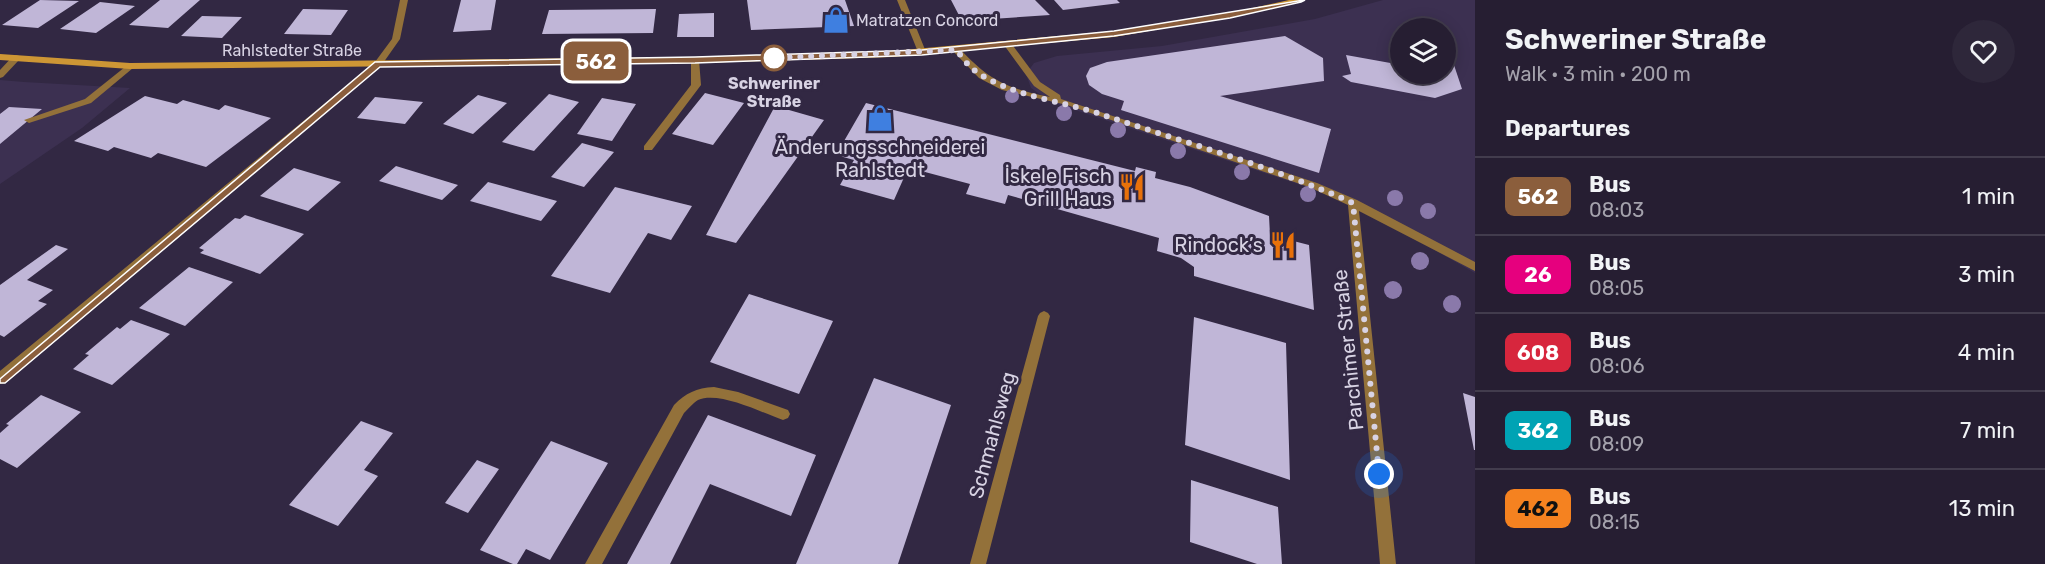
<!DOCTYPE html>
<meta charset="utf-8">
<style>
:root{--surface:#261e32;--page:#2e273a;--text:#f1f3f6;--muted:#a4a2ac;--line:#423c4d}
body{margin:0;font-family:Rubik,sans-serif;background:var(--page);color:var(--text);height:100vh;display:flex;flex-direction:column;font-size:22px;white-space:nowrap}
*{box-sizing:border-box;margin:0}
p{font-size:20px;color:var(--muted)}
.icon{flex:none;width:33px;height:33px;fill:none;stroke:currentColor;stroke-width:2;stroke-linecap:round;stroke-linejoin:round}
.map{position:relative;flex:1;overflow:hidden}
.details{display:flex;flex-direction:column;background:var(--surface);width:570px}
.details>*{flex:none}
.badge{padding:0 12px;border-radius:9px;font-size:21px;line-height:39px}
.fabs{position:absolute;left:1390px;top:18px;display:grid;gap:12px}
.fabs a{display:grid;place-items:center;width:66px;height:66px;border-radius:50%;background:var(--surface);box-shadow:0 3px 15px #0003,0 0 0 2px var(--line);font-size:30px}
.you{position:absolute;width:30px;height:30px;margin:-15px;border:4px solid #fff;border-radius:50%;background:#1a73e8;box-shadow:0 0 0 9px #1a73e833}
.map>.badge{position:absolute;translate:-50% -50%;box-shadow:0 0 0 3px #fff}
h2{padding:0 30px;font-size:22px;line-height:54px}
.round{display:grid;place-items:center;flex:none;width:63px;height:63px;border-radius:32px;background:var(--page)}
.summary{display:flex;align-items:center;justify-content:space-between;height:102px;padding:0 30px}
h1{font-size:28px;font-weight:700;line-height:45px}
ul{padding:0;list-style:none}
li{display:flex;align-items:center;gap:18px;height:78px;padding:0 30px;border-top:2px solid var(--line)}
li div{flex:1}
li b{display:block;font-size:22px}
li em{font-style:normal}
li .badge{min-width:66px;font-weight:700;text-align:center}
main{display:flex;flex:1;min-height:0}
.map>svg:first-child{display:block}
.built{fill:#3c3051;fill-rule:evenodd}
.building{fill:#c0b6d7}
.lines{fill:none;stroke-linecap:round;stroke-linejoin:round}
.service{fill:#93713a;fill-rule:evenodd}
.minor{fill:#93713a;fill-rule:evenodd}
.secondary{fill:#cd9635;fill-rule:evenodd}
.tree{fill:#8a79aa}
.line{fill:#8b5e3c;stroke:#fff;stroke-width:1.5}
.walk{stroke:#d8d3e4;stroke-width:6;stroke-dasharray:0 10.8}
.stop-dot{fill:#fff;stroke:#8b5e3c;stroke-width:3}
.labels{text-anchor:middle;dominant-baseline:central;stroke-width:6;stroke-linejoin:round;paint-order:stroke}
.far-poi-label{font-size:16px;fill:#d8d3e4;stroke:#322843;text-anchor:start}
.far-street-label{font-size:16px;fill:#d8d3e4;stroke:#322843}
.far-stop-label{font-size:16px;font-weight:bold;fill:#d8d3e4;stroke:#322843}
.poi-label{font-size:20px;fill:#d8d3e4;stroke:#322843;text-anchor:end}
.street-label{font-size:20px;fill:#d8d3e4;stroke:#322843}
</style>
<main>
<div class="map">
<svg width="1475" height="564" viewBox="0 0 1475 564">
<rect width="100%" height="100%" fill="#322843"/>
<!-- built -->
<path class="built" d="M 1383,0 L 1475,0 L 1475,273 L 1375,216 L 1331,195 L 1051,102 L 1031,88 L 1026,74 L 1034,63 L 1057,56 L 1162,46 L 1315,19 ZM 1401,28 L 1446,28 L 1446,74 L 1401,74 Z
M 0,80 L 24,82 L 130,88 L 82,128 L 0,184 Z"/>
<!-- building -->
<path class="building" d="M 40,0 L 79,1 L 38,28 L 2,25 Z
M 160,0 L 200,0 L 168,28 L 129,25 Z
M 461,0 L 496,0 L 491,30 L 453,32 Z
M 747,0 L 845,0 L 854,26 L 751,30 Z
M 951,0 L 1035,0 L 1050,15 L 962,21 Z
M 1054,0 L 1117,0 L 1120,3 L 1063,10 Z
M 100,2 L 135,6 L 96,33 L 60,29 Z
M 303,9 L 348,10 L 331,35 L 284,34 Z
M 656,9 L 653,33 L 542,34 L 549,10 Z
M 714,13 L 714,37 L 677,37 L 679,14 Z
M 202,16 L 242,17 L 222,38 L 181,36 Z
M 1285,36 L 1323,58 L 1324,81 L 1220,96 L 1331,129 L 1319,173 L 1121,110 L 1124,101 L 1102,94 L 1089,85 L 1086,76 L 1090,68 L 1107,62 Z
M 1446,41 L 1462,89 L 1435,98 L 1351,82 L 1342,76 L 1351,74 L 1346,55 L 1396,64 L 1399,63 L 1390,58 L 1400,55 L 1401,74 L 1446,74 Z
M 705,93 L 744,103 L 713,145 L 672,134 Z
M 549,94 L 579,102 L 534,151 L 502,142 Z
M 478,95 L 507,103 L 473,134 L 443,124 Z
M 145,96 L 177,104 L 183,100 L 219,110 L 225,105 L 271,118 L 206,167 L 158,153 L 151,158 L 114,147 L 108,151 L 74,141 Z
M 375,97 L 423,102 L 405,124 L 357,118 Z
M 602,98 L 636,104 L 612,141 L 577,134 Z
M 866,103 L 1135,171 L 1136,167 L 1156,172 L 1155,178 L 1190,187 L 1269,216 L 1270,235 L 1309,245 L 1314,310 L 1194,276 L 1194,267 L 1181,258 L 1157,251 L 1159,238 L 1008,195 L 1005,204 L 966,194 L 970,184 L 925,172 L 921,177 L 906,173 L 894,200 L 840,185 L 854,160 L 836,155 Z
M 775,106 L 824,120 L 736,243 L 706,235 Z
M 9,107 L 42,109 L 0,144 L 0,114 Z
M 582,143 L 614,152 L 584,187 L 551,177 Z
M 396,166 L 458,185 L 442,200 L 379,181 Z
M 294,168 L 341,182 L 308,211 L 260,196 Z
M 488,182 L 557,201 L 541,221 L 470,201 Z
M 615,187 L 692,206 L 671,240 L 648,233 L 610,293 L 551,276 Z
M 245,215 L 304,234 L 260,274 L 200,253 L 204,250 L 199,248 L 235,218 L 240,219 Z
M 56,245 L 68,249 L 27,280 L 53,290 L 38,301 L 47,304 L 4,337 L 0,335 L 0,285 Z
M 189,267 L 233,282 L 185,326 L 139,308 Z
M 749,294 L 833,321 L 799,394 L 710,362 Z
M 1194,317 L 1286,343 L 1290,480 L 1185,445 Z
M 131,320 L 170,334 L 112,385 L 73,369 L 89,355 L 85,354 L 117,327 L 120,329 Z
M 874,378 L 951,405 L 898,564 L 796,564 Z
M 1463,393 L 1475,397 L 1475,450 L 1474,450 Z
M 41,395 L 81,412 L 17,468 L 0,459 L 0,433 L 9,425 L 6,424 Z
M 708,415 L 816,455 L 791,516 L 710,484 L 670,564 L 627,564 Z
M 361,421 L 393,433 L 364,470 L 378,476 L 338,526 L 289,505 Z
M 551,441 L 608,463 L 550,560 L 526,549 L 517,564 L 513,564 L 480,550 Z
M 477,460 L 499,469 L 468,513 L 445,503 Z
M 1191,480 L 1278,507 L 1282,564 L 1257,564 L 1190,542 Z"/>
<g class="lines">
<!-- service -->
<path class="service" d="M 16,55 L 19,56 L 19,60 L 3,77 L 0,78 L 0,70 L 13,56 Z
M 695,57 L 699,60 L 701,85 L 652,150 L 644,150 L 644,146 L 691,85 L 691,60 Z
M 130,63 L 134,66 L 133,68 L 91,103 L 32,122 L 29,123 L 24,120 L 85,99 Z
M 714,387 L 738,392 L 788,410 L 790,414 L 788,418 L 783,420 C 762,413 720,391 698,400 C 693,403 688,409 684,413 L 602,564 L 585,564 L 674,405 C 686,393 696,388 714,387 Z"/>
<!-- minor -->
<path class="minor" d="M 400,0 L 408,0 L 400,39 L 381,66 L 5,383 L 0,384 L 0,371 L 375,62 L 392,39 Z
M 897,0 L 905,0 L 926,52 L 925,54 L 922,55 L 918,52 Z
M 1008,42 L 1011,43 L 1040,82 L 1060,95 L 1061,99 L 1317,183 L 1357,200 L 1475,262 L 1475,271 L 1359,211 L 1396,564 L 1380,564 L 1348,205 L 1309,187 L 1067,105 L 1002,90 L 979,78 L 952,50 L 959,48 C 990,81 1006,88 1050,97 L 1034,86 L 1004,45 Z
M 1044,311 L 1048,313 L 1050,316 L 986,564 L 970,564 L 1038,316 L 1040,313 Z"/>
<!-- secondary -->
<path class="secondary" d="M 1289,0 L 1305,0 L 1230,17 L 1114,37 L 892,57 L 695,63 L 130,69 L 0,60 L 0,54 L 130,63 L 695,57 L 892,51 L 1114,31 L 1230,13 Z"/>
</g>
<!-- trees -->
<g class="tree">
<circle cx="1012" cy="96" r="7"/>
<circle cx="1064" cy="113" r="8"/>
<circle cx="1118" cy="130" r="8"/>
<circle cx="1178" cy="151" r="8"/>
<circle cx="1242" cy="172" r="8"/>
<circle cx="1308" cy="194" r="8"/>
<circle cx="1395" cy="198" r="8"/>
<circle cx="1428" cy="211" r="8"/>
<circle cx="1420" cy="261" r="9"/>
<circle cx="1393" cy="290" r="9"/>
<circle cx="1452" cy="304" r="9"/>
</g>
<!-- line -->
<path class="line" d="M 1301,2 L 1230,18 L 1114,36 L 922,55 L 695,63 L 380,67 L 5,383 L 0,383 L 0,379 L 375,62 L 695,57 L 922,50 L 1114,31 L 1304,0 L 1305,0 Z"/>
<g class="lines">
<!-- walk -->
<path class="walk" d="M 774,58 L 771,58 L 956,50 C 962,56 967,65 974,70 C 1009,96 1063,101 1103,115 C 1187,143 1273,167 1353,203 L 1379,474"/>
</g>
<!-- icons -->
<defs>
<symbol id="shop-bare" viewBox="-9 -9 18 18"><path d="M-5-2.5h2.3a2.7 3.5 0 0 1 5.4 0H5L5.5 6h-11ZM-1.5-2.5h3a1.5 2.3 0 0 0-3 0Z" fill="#3f7fe0" stroke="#322843" stroke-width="2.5" paint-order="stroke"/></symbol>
<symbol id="restaurant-bare" viewBox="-9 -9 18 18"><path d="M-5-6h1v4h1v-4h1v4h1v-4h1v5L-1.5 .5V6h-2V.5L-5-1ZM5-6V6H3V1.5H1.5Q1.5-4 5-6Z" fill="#e8710a" stroke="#322843" stroke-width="2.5" paint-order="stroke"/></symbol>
</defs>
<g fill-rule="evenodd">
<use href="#shop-bare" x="817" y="1" width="38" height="38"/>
<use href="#shop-bare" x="861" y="99" width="38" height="38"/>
<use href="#restaurant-bare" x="1113" y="168" width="38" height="38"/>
<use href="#restaurant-bare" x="1264" y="226" width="38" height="38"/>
</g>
<!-- markers -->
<circle class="stop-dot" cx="774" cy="58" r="12"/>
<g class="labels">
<!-- far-poi labels -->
<g class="far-poi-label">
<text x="856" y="20">Matratzen Concord</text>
</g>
<!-- far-street labels -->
<g class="far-street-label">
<text x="292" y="50">Rahlstedter Straße</text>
</g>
<!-- far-stop labels -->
<g class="far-stop-label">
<text x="774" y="83">Schweriner<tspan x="774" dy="18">Straße</tspan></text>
</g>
<!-- poi labels -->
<g class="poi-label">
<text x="880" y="147" text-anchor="middle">Änderungsschneiderei<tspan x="880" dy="23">Rahlstedt</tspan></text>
<text x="1112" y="176">İskele Fisch<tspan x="1112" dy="23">Grill Haus</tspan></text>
<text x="1263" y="245">Rindock’s</text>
</g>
<!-- street labels -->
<g class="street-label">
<text transform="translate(1348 350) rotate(-96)">Parchimer Straße</text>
<text transform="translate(992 435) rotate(-75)">Schmahlsweg</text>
</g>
</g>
</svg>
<div class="fabs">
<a><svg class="icon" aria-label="layers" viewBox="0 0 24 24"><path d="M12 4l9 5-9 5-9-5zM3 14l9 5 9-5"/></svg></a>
</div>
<div class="you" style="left:1379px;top:474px"></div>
<b class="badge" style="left:596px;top:61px;background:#8b5e3c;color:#fff">562</b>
</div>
<section class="details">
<div class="summary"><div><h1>Schweriner Straße</h1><p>Walk · 3 min · 200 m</p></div><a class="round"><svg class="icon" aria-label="heart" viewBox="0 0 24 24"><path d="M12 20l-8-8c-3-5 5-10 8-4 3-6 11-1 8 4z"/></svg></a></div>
<h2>Departures</h2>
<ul>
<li><span class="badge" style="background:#8b5e3c;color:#fff">562</span><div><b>Bus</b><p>08:03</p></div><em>1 min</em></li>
<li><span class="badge" style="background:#e6007e;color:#fff">26</span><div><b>Bus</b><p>08:05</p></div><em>3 min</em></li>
<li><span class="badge" style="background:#d7263d;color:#fff">608</span><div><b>Bus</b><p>08:06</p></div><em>4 min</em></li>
<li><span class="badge" style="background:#00a3b4;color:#fff">362</span><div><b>Bus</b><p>08:09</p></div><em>7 min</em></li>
<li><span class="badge" style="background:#f58220;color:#111">462</span><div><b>Bus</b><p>08:15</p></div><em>13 min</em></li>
</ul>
</section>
</main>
